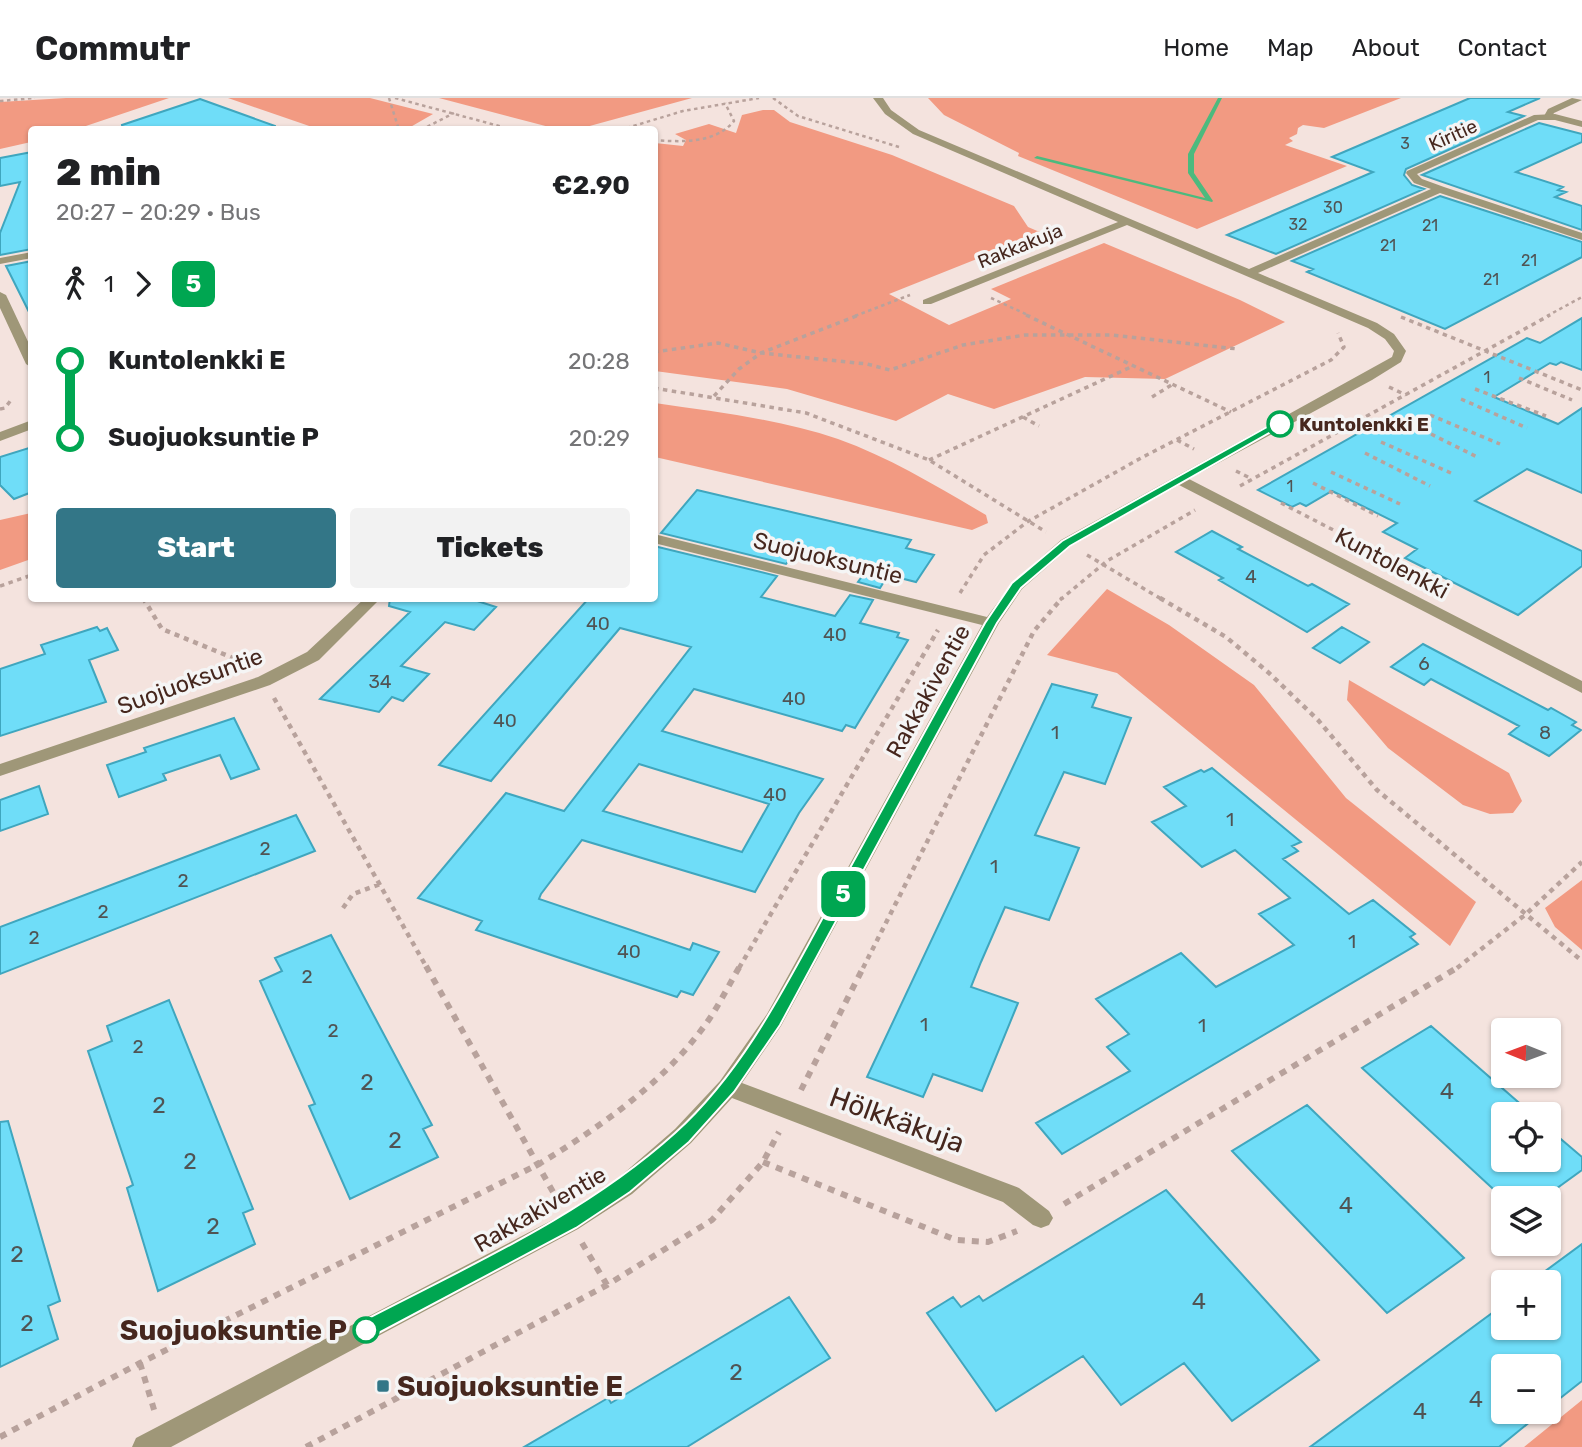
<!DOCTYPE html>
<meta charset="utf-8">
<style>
:root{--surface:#fff;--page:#f2f2f2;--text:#202124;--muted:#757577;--line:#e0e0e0;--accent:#337687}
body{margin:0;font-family:Rubik,sans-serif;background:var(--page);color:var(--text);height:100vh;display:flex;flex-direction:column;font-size:26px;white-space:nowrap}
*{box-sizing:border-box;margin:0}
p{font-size:23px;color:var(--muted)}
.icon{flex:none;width:38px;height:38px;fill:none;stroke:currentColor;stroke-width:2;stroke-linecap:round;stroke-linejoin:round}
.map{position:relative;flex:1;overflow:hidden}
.panel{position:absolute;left:28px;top:28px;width:630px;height:476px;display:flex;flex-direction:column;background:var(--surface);border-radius:7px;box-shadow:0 2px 5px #0004}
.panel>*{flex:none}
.badge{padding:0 14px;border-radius:10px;font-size:24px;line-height:46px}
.needle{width:46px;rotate:271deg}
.fabs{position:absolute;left:1491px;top:920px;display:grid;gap:14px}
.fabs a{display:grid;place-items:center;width:70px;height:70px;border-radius:7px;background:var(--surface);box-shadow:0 2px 5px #0004;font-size:35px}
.map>.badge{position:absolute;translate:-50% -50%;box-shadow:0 0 0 4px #fff}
.legs{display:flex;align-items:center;gap:10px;height:77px;padding:0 28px;font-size:23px}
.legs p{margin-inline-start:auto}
.head{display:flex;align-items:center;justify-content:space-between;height:119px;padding:0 28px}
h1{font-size:38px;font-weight:800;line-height:52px}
.button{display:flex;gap:14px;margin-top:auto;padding:14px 28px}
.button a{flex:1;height:80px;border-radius:7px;background:var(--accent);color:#fff;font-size:28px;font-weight:800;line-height:80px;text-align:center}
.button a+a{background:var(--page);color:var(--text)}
ul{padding:0 28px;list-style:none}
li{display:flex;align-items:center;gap:24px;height:77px;font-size:26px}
li i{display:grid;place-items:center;width:10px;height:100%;margin:0 9px;background:currentColor}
li i::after{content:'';width:18px;height:18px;margin:-9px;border:5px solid;border-radius:50%;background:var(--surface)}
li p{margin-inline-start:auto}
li:first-child i{background:linear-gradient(#0000 50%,currentColor 0)}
li:last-child i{background:linear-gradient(currentColor 50%,#0000 0)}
header{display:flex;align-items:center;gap:42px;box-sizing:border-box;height:98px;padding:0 35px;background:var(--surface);border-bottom:2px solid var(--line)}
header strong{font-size:33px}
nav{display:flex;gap:38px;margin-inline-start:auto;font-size:24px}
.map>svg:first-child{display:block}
.green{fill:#f29a82}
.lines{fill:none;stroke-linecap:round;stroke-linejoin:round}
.stream{fill:#4cba7e;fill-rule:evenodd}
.building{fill:#6fddf8;stroke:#3fa6be;stroke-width:2;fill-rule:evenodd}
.path-far3{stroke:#b8a29c;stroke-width:2.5;stroke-dasharray:3.5 3.5;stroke-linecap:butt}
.path-far2{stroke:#b8a29c;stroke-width:3.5;stroke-dasharray:4.5 4.5;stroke-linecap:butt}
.path-far1{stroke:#b8a29c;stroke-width:4.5;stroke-dasharray:5 5;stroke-linecap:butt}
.path{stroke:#b8a29c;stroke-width:6;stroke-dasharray:7 7;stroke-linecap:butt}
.service{fill:#9f9778;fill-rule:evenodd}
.minor{fill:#9f9778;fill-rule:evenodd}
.line-1{fill:#00a651;stroke:#fff;stroke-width:2}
.stop-1-dot{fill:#fff;stroke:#00a651;stroke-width:3.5}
.poi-dot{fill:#337687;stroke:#f5f5f5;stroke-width:2.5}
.labels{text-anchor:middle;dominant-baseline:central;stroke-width:7;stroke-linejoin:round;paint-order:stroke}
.far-number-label{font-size:16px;fill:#505454}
.far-street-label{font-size:19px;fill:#46271e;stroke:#f5f5f5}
.far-stop-label{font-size:19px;font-weight:bold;fill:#46271e;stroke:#f5f5f5;text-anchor:start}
.number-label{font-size:19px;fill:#505454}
.street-label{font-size:23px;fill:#46271e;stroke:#f5f5f5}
.near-number-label{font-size:23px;fill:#505454}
.near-street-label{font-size:28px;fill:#46271e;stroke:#f5f5f5}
.near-stop-label{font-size:28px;font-weight:bold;fill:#46271e;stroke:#f5f5f5;text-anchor:end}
.near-poi-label{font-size:28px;font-weight:bold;fill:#46271e;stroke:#f5f5f5;text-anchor:start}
</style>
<header>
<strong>Commutr</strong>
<nav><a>Home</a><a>Map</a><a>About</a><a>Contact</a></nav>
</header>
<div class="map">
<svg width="1582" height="1349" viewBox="0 0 1582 1349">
<rect width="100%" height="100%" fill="#f4e3de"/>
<!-- green -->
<path class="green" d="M 66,0 L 169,0 L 77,31 L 32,32 L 31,44 L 0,51 L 0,4 Z
M 228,0 L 370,0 L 433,16 L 407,31 L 318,31 Z
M 439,0 L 692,0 L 575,32 L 557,31 Z
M 928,0 L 1401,0 L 1324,30 L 1303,27 L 1298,30 L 1297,36 L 1289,40 L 1293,43 L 1285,47 L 1347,68 L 1197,131 L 1018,58 L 1019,55 L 944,17 Z
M 763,12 L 774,12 L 790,24 L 892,57 L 1014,108 L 1028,129 L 1042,135 L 889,196 L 949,227 L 1011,201 L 991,191 L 1104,145 L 1240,202 L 1285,224 L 1165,281 L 1085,279 L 994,311 L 948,296 L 896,323 L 787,291 L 655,273 L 655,45 L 683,48 L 686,42 L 675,36 L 709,26 L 736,35 L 742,17 Z
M 655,305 C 716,314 779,321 838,341 C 891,360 938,389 986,417 L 988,425 L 972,432 L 655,359 Z
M 31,415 L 31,461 L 0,472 L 0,422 Z
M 1107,491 L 1169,527 L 1254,587 L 1346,700 L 1476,804 L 1450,848 L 1117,575 L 1047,557 Z
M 1349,582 L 1509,675 L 1522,703 L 1513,715 L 1490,716 L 1463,707 L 1388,650 L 1347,602 Z
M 1582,782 L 1582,852 L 1555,829 L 1545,810 Z
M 1582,1302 L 1582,1349 L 1524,1349 Z"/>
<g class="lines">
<!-- stream -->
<path class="stream" d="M 1218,0 L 1222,0 L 1194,56 L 1194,75 L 1213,103 L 1212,104 L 1034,60 L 1037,58 L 1205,100 L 1188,75 L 1188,56 Z"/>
</g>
<!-- building -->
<path class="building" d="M 1470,0 L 1540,0 L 1508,14 L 1524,18 L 1406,71 L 1404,77 L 1412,87 L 1424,91 L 1276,156 L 1227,137 L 1373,74 L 1332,59 Z
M 200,1 L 275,28 L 275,32 L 123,32 L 122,27 Z
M 1539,25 L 1582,36 L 1582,44 L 1516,74 L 1563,89 L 1558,92 L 1566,94 L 1555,99 L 1582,108 L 1582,132 L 1422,77 Z
M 32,54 L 32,151 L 0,157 L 0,135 L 20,84 L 0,88 L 0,60 Z
M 1440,98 L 1582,144 L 1582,159 L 1445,231 L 1307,174 L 1313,171 L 1292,163 Z
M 32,163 L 32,220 L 6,168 Z
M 1582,220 L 1582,272 L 1561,264 L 1556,267 L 1550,265 L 1494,299 L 1558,326 L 1582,310 L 1582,395 L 1527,371 L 1475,403 L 1582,453 L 1582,468 L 1518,517 L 1405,460 L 1417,451 L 1383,434 L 1397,425 L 1332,393 L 1306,408 L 1300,405 L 1292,409 L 1258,392 L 1527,240 L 1540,245 Z
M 32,349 L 32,394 L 14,401 L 0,387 L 0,359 Z
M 697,392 L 911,442 L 906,450 L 934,457 L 916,484 L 888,477 L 880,490 L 858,484 L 866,473 L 794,456 L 786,466 L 661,435 Z
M 1212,433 L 1242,449 L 1238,451 L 1308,488 L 1312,486 L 1349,506 L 1307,534 L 1219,482 L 1223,480 L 1176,454 Z
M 654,448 L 777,478 L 761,499 L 835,518 L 850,497 L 873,502 L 860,525 L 899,535 L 897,539 L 908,542 L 855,630 L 846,627 L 842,633 L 694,591 L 662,633 L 823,681 L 799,715 L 755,794 L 582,742 L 541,796 L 539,801 L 690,852 L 693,845 L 719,854 L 693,897 L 681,893 L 677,899 L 476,832 L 482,823 L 418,800 L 506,695 L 564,713 L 691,549 L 620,530 L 491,683 L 439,667 L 589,500 L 654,500 ZM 639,666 L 769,706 L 742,754 L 603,713 Z
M 390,500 L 468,500 L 496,509 L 474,532 L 445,524 L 401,568 L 429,576 L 403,603 L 392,599 L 379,614 L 320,601 L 410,514 L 389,508 Z
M 97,529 L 100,533 L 107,530 L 118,552 L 89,562 L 106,604 L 0,638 L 0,571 L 45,556 L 41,547 Z
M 1342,529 L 1369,544 L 1340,565 L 1313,550 Z
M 1423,546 L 1548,612 L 1551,610 L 1576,624 L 1572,627 L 1581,632 L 1549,658 L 1509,636 L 1519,628 L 1431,581 L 1424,587 L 1391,569 Z
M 1052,586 L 1097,597 L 1092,609 L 1131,620 L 1105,686 L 1064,674 L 1035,737 L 1079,750 L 1049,822 L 1005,809 L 981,864 L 971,889 L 1018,905 L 982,993 L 933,976 L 923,999 L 867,979 Z
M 234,620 L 259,671 L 231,681 L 220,657 L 163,676 L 166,682 L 119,699 L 107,667 L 146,654 L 144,650 Z
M 1212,670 L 1301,744 L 1292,748 L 1298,753 L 1283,761 L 1349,816 L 1373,802 L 1415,836 L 1410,839 L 1418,846 L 1062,1056 L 1036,1025 L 1130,973 L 1107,949 L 1129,936 L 1096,901 L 1181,855 L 1216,889 L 1294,847 L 1259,816 L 1290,800 L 1235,752 L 1202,769 L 1152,724 L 1186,708 L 1164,689 L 1201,672 L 1204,674 Z
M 39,688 L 48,716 L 0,733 L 0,702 Z
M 296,717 L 315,753 L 0,876 L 0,829 Z
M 331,837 L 432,1027 L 423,1031 L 438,1059 L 350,1101 L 309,1008 L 315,1006 L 260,883 L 282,873 L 275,860 Z
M 169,902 L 253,1111 L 243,1115 L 255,1146 L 158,1193 L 127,1090 L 133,1087 L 88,953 L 112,943 L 107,928 Z
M 1431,928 L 1533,1017 L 1503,1017 L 1503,1062 L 1549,1062 L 1549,1031 L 1582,1059 L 1582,1072 L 1542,1101 L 1504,1101 L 1362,970 Z
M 1307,1007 L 1464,1160 L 1387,1215 L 1232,1053 Z
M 8,1023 L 60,1203 L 48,1208 L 58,1241 L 0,1269 L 0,1024 Z
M 1166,1092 L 1319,1262 L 1232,1323 L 1184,1265 L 1121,1307 L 1083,1258 L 996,1313 L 927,1215 L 953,1199 L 961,1209 L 979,1198 L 983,1203 Z
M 1582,1146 L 1582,1283 L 1549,1309 L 1549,1269 L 1503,1269 L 1503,1314 L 1542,1314 L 1499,1349 L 1310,1349 L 1503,1207 L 1503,1230 L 1549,1230 L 1549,1185 L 1529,1185 Z
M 789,1199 L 830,1260 L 687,1349 L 524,1349 L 608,1300 L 611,1305 Z"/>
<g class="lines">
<!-- path-far3 -->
<path class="path-far3" d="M 389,0 L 399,32
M 395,0 L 514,32
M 773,0 L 798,18 L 899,49
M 0,3 L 35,0
M 421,32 L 454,15
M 620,32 L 683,13 L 759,0
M 654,42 C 681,44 715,46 734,23 L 725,5
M 991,200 L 1030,218
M 855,218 L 910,197
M 1547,218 L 1582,199"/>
<!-- path-far2 -->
<path class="path-far2" d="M 1026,217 L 1231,314
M 1401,219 L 1582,292
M 654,254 L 718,245 L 761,255 L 867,266 L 890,272 L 963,247 L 1025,237 L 1111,237 L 1238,251
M 1519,280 L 1572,302
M 1389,289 L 1406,297
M 654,290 L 806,315 L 929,362 L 1046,434
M 1475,291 L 1546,318
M 714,298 L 739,271 L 761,255 L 859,217
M 1152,299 L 1173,286
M 1461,301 L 1527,330
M 0,311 L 5,310 L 11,302
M 1430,317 L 1500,346
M 1023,319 L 1039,328
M 1415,328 L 1477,359
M 1177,342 L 1194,351
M 1381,344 L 1451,375
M 1365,355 L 1430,388
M 929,362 L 1133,268
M 1236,373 L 1252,381
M 1331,374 L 1400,406
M 1313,385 L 1378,418
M 1240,388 L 1550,217
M 1281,405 L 1345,438
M 1087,457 L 1163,502
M 0,488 L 32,477
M 960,495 L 984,457 L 1027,424 L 1141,360 L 1331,262 L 1344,249 L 1338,235
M 1060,502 L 1107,463 L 1195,412"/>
<!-- path-far1 -->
<path class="path-far1" d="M 143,500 L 162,531 L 248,566
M 1160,500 L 1226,539 L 1269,575 L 1318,622 L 1377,692 L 1582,863
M 274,600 L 427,870
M 343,810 L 353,796 L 380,786
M 739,870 L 938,532
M 863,870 L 1034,533 L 1062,500
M 1457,870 L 1526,816 L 1582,764"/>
<!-- path -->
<path class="path" d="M 426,868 L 557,1101
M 801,992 L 864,868
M 763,1064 L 956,1142 L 988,1144 L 1017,1133
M 1064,1106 L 1460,868
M 582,1145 L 607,1187
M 140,1265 L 155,1315
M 0,1339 L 140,1265 L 539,1066 C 603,1027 667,983 710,920 C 721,903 730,885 740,868
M 306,1349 L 607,1187 L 712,1122 L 763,1064 L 779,1034"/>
<!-- service -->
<path class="service" d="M 1572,0 L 1582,2 L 1554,15 L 1551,20 L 1544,18 L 1548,11 Z"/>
<!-- minor -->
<path class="minor" d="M 873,0 L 883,0 L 891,12 L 919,32 L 1249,171 L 1431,91 L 1414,85 L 1406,75 L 1407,73 L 1534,17 L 1555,16 L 1582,23 L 1582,29 L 1555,22 L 1538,22 L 1417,76 L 1422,81 L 1444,89 L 1582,135 L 1582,142 L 1440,95 L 1258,175 L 1377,225 L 1394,236 L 1406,253 L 1401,264 L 1372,282 L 1189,381 L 1582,583 L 1582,595 L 1179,387 L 1071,448 L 1022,491 L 999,525 L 781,928 L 742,985 L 1019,1090 L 1049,1113 L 1053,1120 L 1049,1127 L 1041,1130 L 1033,1127 L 1003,1104 L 732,1000 L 691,1045 L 632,1096 L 578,1131 L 171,1349 L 132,1349 L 136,1340 L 562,1117 L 616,1082 L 675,1031 L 720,983 L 767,916 L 982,527 L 654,445 L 654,436 L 987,519 L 1012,485 L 1061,442 L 1392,259 L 1394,253 L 1385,241 L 1368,230 L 1127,127 L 931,206 L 923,206 L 923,202 L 1118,124 L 913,36 L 885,16 Z
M 32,154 L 32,160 L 0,166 L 0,160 Z
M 0,194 L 6,197 L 32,252 L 32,270 L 26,266 L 0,210 Z
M 32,322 L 32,331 L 0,343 L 0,334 Z
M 365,500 L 381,500 L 319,562 L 270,587 L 0,678 L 0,666 L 258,579 L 307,554 Z"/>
</g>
<!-- line-1 -->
<path class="line-1" d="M 1276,324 L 1285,326 L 1070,448 L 1021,490 L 997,525 L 780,927 L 734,994 L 689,1044 L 630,1094 L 576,1130 L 373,1238 L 366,1241 L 359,1238 L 356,1232 L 359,1225 C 468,1168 583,1118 675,1035 C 746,971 789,881 834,799 C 884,708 934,616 985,525 L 1012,485 L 1062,443 Z"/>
<!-- markers -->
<g class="stop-1-dot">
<circle cx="1280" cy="326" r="12"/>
<circle cx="366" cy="1232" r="12"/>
</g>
<rect class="poi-dot" x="376" y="1281" width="14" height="14" rx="3.5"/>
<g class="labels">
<!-- far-number labels -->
<g class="far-number-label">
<text x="1405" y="45">3</text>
<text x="1333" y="109">30</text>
<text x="1298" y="126">32</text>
<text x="1430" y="127">21</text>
<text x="1388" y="147">21</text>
<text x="1529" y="162">21</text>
<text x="1491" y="181">21</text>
<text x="1487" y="279">1</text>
<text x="1290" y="388">1</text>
</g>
<!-- far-street labels -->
<g class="far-street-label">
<text transform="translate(1453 37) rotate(-24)">Kiritie</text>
<text transform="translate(1020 148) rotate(-22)">Rakkakuja</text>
</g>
<!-- far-stop labels -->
<g class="far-stop-label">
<text x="1299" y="326">Kuntolenkki E</text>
</g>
<!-- number labels -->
<g class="number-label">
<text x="1251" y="478">4</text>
<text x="598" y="525">40</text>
<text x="835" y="536">40</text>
<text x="1424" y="565">6</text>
<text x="380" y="583">34</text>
<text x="794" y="600">40</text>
<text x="505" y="622">40</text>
<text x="1055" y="634">1</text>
<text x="1545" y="634">8</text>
<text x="775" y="696">40</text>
<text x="1230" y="721">1</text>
<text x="265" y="750">2</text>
<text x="994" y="768">1</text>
<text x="183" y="782">2</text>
<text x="103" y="813">2</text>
<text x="34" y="839">2</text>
<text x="1352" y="843">1</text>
<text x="629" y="853">40</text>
<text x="307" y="878">2</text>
<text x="924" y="926">1</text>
<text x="1202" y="927">1</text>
<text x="333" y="932">2</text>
<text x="138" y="948">2</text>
</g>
<!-- street labels -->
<g class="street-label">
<text transform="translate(828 460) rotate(14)">Suojuoksuntie</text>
<text transform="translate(1392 465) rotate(28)">Kuntolenkki</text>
<text transform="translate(190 583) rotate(-20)">Suojuoksuntie</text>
<text transform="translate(928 593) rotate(-61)">Rakkakiventie</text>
<text transform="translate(540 1111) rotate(-30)">Rakkakiventie</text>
</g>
<!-- near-number labels -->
<g class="near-number-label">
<text x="367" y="984">2</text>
<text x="1447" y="993">4</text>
<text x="159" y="1007">2</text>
<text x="395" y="1042">2</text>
<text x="190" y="1063">2</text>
<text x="1346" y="1107">4</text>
<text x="213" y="1128">2</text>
<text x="17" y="1156">2</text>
<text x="1199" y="1203">4</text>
<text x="27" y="1225">2</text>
<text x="736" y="1274">2</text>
<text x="1476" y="1301">4</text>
<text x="1420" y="1313">4</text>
</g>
<!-- near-street labels -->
<g class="near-street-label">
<text transform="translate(897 1022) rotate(20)">Hölkkäkuja</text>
</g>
<!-- near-stop labels -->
<g class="near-stop-label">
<text x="347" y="1232">Suojuoksuntie P</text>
</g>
<!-- near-poi labels -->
<g class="near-poi-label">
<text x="397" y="1288">Suojuoksuntie E</text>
</g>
</g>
</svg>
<div class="fabs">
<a><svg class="needle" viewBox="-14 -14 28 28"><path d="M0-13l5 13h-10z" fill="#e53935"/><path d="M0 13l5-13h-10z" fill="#757577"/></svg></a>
<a><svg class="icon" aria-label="locate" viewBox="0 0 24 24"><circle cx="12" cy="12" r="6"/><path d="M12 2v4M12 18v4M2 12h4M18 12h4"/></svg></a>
<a><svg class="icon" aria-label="layers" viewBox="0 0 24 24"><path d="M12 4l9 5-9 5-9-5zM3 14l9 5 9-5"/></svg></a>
<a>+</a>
<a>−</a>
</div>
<b class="badge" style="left:843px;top:796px;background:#00a651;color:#fff">5</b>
<section class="panel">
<div class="head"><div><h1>2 min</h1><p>20:27 – 20:29 · Bus</p></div><b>€2.90</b></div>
<div class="legs"><svg class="icon" aria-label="walk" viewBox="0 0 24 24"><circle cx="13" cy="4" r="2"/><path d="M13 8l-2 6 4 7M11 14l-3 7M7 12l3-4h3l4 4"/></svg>1<svg class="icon" aria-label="forward" viewBox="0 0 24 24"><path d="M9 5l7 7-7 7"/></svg><b class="badge" style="background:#00a651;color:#fff">5</b></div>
<ul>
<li><i style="color:#00a651"></i><b>Kuntolenkki E</b><p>20:28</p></li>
<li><i style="color:#00a651"></i><b>Suojuoksuntie P</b><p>20:29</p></li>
</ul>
<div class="button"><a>Start</a><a>Tickets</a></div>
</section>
</div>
